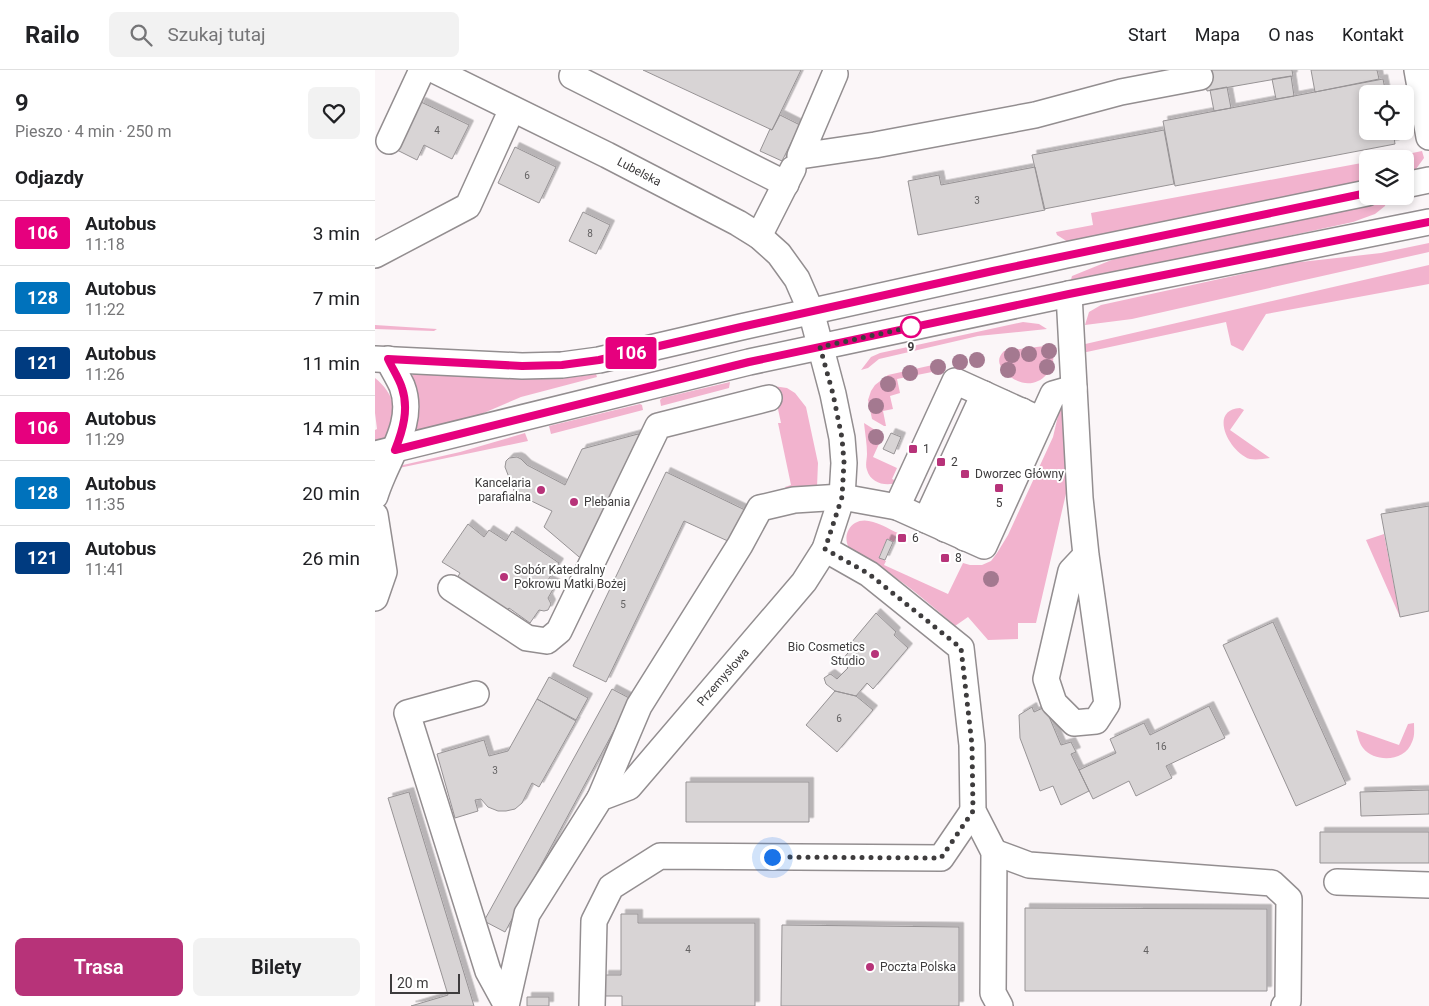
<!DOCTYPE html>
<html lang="pl">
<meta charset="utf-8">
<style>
:root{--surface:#fff;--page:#f2f2f2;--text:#202124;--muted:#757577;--line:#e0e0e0;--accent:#b73379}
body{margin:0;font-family:Roboto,sans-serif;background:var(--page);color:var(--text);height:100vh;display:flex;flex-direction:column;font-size:19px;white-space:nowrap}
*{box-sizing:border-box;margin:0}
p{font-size:16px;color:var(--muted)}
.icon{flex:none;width:28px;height:28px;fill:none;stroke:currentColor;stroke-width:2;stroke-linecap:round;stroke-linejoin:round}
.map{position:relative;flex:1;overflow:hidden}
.panel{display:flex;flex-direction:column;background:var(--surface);width:375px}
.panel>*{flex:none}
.badge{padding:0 10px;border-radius:4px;font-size:18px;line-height:32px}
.controls{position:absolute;left:984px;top:15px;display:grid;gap:10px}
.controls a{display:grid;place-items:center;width:55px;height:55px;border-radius:8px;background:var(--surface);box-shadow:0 2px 8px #0003;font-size:25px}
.scale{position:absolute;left:15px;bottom:12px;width:70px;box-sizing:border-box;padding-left:5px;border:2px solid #3e3c3d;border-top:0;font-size:14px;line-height:18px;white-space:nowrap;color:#3e3c3d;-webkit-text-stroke:4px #fff;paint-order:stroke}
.you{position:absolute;width:25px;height:25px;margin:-12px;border:4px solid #fff;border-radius:50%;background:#1a73e8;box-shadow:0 0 0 8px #1a73e833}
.map>.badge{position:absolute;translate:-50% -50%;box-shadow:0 0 0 2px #fff}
h2{padding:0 15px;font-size:19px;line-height:45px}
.round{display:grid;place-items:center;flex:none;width:52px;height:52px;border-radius:8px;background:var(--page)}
.headline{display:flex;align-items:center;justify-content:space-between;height:85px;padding:0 15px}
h1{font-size:24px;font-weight:600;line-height:38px}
.primary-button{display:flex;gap:10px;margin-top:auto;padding:10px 15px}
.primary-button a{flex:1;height:58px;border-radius:8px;background:var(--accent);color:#fff;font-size:20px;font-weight:600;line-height:58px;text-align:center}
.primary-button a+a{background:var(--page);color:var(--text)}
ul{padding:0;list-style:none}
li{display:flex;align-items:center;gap:15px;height:65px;padding:0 15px;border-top:1px solid var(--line)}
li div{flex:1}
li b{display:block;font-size:19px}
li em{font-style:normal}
li .badge{min-width:55px;font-weight:700;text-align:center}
header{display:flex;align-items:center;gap:30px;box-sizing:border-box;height:70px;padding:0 25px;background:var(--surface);border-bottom:1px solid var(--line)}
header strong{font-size:24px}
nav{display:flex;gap:28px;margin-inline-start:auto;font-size:18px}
.search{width:350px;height:45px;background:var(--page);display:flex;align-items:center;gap:12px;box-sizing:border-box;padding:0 18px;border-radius:8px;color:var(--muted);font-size:19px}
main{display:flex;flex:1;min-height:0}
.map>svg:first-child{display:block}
.green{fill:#f2b3ce}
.building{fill:#d8d4d5;stroke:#979395;filter:url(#shadow)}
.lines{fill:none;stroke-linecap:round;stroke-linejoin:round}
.minor-casing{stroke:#938e90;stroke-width:28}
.minor{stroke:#fff;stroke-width:25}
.tree{fill:#a47990}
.line-casing{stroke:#fff;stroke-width:11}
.line{stroke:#e6007e;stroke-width:8}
.walk{stroke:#3e3c3d;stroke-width:5;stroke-dasharray:0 9}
.stop-dot{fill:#fff;stroke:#e6007e;stroke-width:2.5}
.poi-dot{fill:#b73379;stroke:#fff;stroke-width:2}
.labels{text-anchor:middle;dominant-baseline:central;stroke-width:4;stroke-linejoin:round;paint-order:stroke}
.number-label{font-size:10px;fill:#646263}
.street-label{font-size:12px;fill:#3e3c3d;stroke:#fff}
.stop-label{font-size:12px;font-weight:bold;fill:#3e3c3d;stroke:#fff}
.poi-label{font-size:12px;fill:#3e3c3d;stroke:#fff;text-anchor:start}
</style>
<header>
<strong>Railo</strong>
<div class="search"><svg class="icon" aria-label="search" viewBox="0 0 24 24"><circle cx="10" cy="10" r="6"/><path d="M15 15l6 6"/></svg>Szukaj tutaj</div>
<nav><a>Start</a><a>Mapa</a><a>O nas</a><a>Kontakt</a></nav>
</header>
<main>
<section class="panel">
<div class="headline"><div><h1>9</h1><p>Pieszo · 4 min · 250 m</p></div><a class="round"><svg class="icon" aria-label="heart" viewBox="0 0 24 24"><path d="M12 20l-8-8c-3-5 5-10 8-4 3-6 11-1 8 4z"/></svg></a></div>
<h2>Odjazdy</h2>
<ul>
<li><span class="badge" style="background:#e6007e;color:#fff">106</span><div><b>Autobus</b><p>11:18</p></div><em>3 min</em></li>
<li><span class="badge" style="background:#0072bc;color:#fff">128</span><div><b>Autobus</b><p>11:22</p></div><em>7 min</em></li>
<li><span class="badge" style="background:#003b80;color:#fff">121</span><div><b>Autobus</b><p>11:26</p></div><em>11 min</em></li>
<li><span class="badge" style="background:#e6007e;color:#fff">106</span><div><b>Autobus</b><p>11:29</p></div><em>14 min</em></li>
<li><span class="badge" style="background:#0072bc;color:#fff">128</span><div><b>Autobus</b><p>11:35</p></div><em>20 min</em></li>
<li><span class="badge" style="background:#003b80;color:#fff">121</span><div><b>Autobus</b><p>11:41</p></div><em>26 min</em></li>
</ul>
<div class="primary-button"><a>Trasa</a><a>Bilety</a></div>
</section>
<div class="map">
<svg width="1054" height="936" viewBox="0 0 1054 936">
<defs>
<filter id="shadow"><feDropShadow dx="4.5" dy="-4.5" stdDeviation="0" flood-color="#0004"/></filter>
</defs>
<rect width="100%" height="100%" fill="#fbf6f8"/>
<!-- green -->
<path class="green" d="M 1047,81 L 1049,88 L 1041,99 L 1030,102 L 1030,89 L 1008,89 Z
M 992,92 L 992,110 L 718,168 L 693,172 L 682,165 L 681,162 L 718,155 L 716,143 Z
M 1011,132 L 1010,136 L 1000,144 L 978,152 L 695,213 L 697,206 L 739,189 Z
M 1054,173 L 1054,182 L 757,249 L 710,255 L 714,242 L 726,235 L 917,193 L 1006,183 Z
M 1054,195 L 1054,214 L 891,244 L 868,281 L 856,275 L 851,252 L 707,283 L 706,275 Z
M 648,252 L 664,254 L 672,259 L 603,266 L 504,289 L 493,298 L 486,300 L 496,287 L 505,283 Z
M 0,255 L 62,259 L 59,261 L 0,259 Z
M 678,275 C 684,308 653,327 629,301 C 623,294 622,288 629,281 Z
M 562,294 L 566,295 L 567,300 L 522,309 L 525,323 L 515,326 L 518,339 L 508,341 L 511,356 L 509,356 L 497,349 L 493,330 L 496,321 L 500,315 L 513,305 Z
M 39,303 C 99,306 161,314 221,304 L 222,307 L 146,327 L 76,357 L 40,362 C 47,339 45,328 37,306 Z
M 0,308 C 9,315 17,326 19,337 C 21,351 13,370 0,374 L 0,360 L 2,359 L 0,343 Z
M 355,312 L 354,318 L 286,336 L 285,330 L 287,328 Z
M 398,316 L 412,318 L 420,323 L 431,337 L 443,393 L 442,417 L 414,422 L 410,417 L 416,415 L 403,353 L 406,353 Z
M 688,332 L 696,402 L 661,553 L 643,553 L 643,569 L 613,570 L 593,547 L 580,556 C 553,532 526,509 495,491 C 488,487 477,483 473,476 C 469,467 473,457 480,453 C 493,445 511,458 523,463 L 519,472 L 512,469 L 504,487 L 511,491 L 509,495 L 573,524 L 588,493 L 595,495 L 607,495 L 616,491 L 622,483 L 633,465 L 678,367 L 686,333 Z
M 265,334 L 267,335 L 268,340 L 176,364 L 174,356 Z
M 865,338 L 869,340 L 855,360 L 895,388 C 888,389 881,390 875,389 C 854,382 833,340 865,338 Z
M 489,353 L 508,365 L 498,387 L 522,398 L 517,409 L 524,412 C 512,417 496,414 492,400 C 490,395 492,389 492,384 C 492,374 490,363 489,353 Z
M 150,363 L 153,371 L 24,398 L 28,395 L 85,382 Z
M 1009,464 L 1025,547 L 991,470 Z
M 1039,653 C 1039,660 1040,666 1037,672 C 1030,692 1000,693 988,678 C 984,673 983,666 981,660 L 1024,675 L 1033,654 Z"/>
<!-- building -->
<path class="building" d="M 268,0 L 426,0 L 397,60 Z
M 828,0 L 917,0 L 918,6 L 832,21 Z
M 936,0 L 1002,0 L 1004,9 L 940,22 Z
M 916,6 L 919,26 L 901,29 L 897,9 Z
M 1008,9 L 1011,24 L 992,24 L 992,61 L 1018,61 L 1020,74 L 800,116 L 788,51 Z
M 852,17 L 856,38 L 839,41 L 835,20 Z
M 46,32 L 94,55 L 77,89 L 49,75 L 42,90 L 22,80 Z
M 405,45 L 425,55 L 407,91 L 385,81 L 395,59 L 397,60 Z
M 789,60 L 799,114 L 669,139 L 657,85 Z
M 140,77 L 181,97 L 164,133 L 123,113 Z
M 660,97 L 670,140 L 543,165 L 533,111 L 564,105 L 566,115 Z
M 208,142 L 235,155 L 221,184 L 194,171 Z
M 516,363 L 526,367 L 519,384 L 508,379 Z
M 263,364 L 268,374 L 210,492 L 169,457 L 177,441 L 140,423 L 130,397 L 131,391 L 134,388 L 142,387 L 146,389 L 152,395 L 190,415 L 207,379 Z
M 291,402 L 370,440 L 355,472 L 309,451 L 231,612 L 198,596 Z
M 1054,436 L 1054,541 L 1025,547 L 1006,444 Z
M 93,454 L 109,467 L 114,460 L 131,471 L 137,461 L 184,493 L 173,510 L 181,514 L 173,528 L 176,534 L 173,540 L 169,541 L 164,540 L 155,553 L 134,538 L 129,544 L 81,510 L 85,503 L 67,492 Z
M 512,469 L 518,472 L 510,490 L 504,488 Z
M 501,543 L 521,562 L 519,565 L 533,578 L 498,619 L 492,613 L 481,626 L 460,621 L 451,614 L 449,608 L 455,604 L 457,605 L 462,609 L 473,598 L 466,591 L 479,576 L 476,573 Z
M 898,552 L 971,714 L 921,736 L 848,575 Z
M 174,607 L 213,628 L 201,650 L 162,629 Z
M 237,619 L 256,629 L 130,862 L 109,851 Z
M 460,621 L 481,626 L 498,640 L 462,682 L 431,655 Z
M 162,629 L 201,651 L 164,717 L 157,713 L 147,733 L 140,739 L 131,741 L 123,741 L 113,737 L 106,729 L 100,730 L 103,741 L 80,748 L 62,684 L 109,670 L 114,686 L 133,681 Z
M 834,636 L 850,668 L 791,696 L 797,708 L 761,726 L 754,711 L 718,729 L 704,700 L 741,683 L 735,669 L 769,653 L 775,665 Z
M 657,637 L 659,642 L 670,637 L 686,675 L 696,672 L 701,682 L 696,684 L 714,721 L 686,735 L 678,716 L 665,721 L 645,668 L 644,645 Z
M 311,712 L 434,712 L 434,752 L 311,752 Z
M 1054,720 L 1054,744 L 986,746 L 985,722 Z
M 34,722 L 99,936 L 36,936 L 73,925 L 13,728 Z
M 945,762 L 1054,762 L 1054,793 L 945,793 Z
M 650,838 L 892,839 L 892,921 L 650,921 Z
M 246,844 L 263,844 L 263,853 L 380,853 L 380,936 L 247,936 L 247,926 L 229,926 L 229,905 L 246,905 Z
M 407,855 L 584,857 L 584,936 L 406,936 Z
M 152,927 L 174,927 L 174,936 L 152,936 Z"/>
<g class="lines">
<defs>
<g id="minor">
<path id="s1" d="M 59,0 L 232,85 L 363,153 L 384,166 L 404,184 L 422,209 L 436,241 L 458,324 L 467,368 L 469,393 L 467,427 L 450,479 L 429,512 L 254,717 L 225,728 L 152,844 L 131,936"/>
<path d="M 200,0 L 197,6 L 411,114"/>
<path d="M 1042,0 L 1054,67"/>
<path d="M 460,4 L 425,86 L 500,75 L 660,45 L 746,22 L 825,7"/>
<path d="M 14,71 L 47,0"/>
<path d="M 1030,115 L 1054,110"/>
<path d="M 384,166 L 418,99"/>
<path d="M 0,185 L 93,136 L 137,39"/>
<path d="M 694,224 L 705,428 L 711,485 L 732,634 L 721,651 L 699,653 L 679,633 L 671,609 L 696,501 L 711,485"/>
<path d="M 0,289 L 147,296 L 187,295 L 224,290 L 366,257 L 691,185 L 992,123"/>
<path d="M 0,384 L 374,292 L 694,224 L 1054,152"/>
<path d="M 0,426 C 2,419 5,412 8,405 C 20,377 39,347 27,316 C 23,307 17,298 13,289"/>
<path d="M 522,437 L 580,311 L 666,350"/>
<path d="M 0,445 L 9,502 L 0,528"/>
<path d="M 551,450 L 609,324"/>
<path d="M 570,459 L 628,333"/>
<path d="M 590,468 L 647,341"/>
<path d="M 450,479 L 494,504 L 586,578 L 597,675 L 598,741 L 619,782 L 618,923 L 625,936"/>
<path d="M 76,518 L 152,568 L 172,571 L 184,561 L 283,356 L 394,328"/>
<path d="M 101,624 L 32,643 L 113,901 L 131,934"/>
<path d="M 225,728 L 264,636 L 365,475 L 385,438 L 419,430 L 467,427 L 522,437 L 609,476 L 678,324 L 699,318"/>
<path d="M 619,782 L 654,795 L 897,813 L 914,829 L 913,931 L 909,936"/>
<path d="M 962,812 L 1054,815"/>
<path d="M 217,936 L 219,851 L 236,817 L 285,786 L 566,788 L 598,741"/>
</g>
</defs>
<!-- minor casing -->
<use href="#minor" class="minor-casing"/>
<!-- minor -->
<use href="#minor" class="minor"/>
</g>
<!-- trees -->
<g class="tree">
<circle cx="674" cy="281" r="8"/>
<circle cx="654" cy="284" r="8"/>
<circle cx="637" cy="285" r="8"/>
<circle cx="602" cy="290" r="8"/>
<circle cx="585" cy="292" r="8"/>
<circle cx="563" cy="297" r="8"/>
<circle cx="672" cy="297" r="8"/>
<circle cx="633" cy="300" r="8"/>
<circle cx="535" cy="303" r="8"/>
<circle cx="513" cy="314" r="8"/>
<circle cx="501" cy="336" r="8"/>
<circle cx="501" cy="367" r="8"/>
<circle cx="616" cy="509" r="8"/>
</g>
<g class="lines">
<defs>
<path id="line" d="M 992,123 L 618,201 L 366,257 L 224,290 L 187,295 L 147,296 L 13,289 C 17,298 24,308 27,318 C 34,339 28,360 20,380 L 374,292 L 694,224 L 1054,152"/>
</defs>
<!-- line casing -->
<use href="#line" class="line-casing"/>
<!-- line -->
<use href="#line" class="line"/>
<!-- walk -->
<path class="walk" d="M 397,787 L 566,788 L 598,741 L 597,675 L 586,578 L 494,504 L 450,479 L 467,427 L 469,392 L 467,368 L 458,324 L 445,277 L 541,256 L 536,257"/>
</g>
<!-- markers -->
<circle class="stop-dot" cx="536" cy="257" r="10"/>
<g class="poi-dot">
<rect x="533" y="374" width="10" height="10" rx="2.5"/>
<rect x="561" y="387" width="10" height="10" rx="2.5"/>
<rect x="585" y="399" width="10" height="10" rx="2.5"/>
<rect x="619" y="413" width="10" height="10" rx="2.5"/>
<circle cx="166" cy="420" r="5"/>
<circle cx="199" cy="432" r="5"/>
<rect x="522" y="463" width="10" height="10" rx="2.5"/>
<rect x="565" y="483" width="10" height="10" rx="2.5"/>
<circle cx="129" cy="507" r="5"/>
<circle cx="500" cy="584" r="5"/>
<circle cx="495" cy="897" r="5"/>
</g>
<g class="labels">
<!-- number labels -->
<g class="number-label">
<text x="62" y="60">4</text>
<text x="152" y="105">6</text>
<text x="602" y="130">3</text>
<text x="215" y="163">8</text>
<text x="248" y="534">5</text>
<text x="464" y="648">6</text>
<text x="786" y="676">16</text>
<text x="120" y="700">3</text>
<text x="313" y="879">4</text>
<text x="771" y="880">4</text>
</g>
<!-- street labels -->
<g class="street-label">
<text stroke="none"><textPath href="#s1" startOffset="229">Lubelska</textPath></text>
<text transform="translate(348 607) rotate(-49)">Przemysłowa</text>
</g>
<!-- stop labels -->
<g class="stop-label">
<text x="536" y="277">9</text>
</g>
<!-- poi labels -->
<g class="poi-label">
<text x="548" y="379">1</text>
<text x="576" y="392">2</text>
<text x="600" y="404">Dworzec Główny</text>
<text x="156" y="413" text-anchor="end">Kancelaria<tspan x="156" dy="14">parafialna</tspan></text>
<text x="209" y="432">Plebania</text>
<text x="624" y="433" text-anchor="middle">5</text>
<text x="537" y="468">6</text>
<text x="580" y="488">8</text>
<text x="139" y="500">Sobór Katedralny<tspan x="139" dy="14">Pokrowu Matki Bożej</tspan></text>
<text x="490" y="577" text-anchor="end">Bio Cosmetics<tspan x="490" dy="14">Studio</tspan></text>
<text x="505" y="897">Poczta Polska</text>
</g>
</g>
</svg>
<div class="controls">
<a><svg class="icon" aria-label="locate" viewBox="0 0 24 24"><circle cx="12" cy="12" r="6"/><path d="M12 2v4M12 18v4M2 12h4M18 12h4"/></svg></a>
<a><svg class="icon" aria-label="layers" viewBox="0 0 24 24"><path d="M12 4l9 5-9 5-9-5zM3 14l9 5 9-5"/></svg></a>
</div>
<div class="scale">20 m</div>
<div class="you" style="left:397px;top:787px"></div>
<b class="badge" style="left:256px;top:283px;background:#e6007e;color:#fff">106</b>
</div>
</main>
